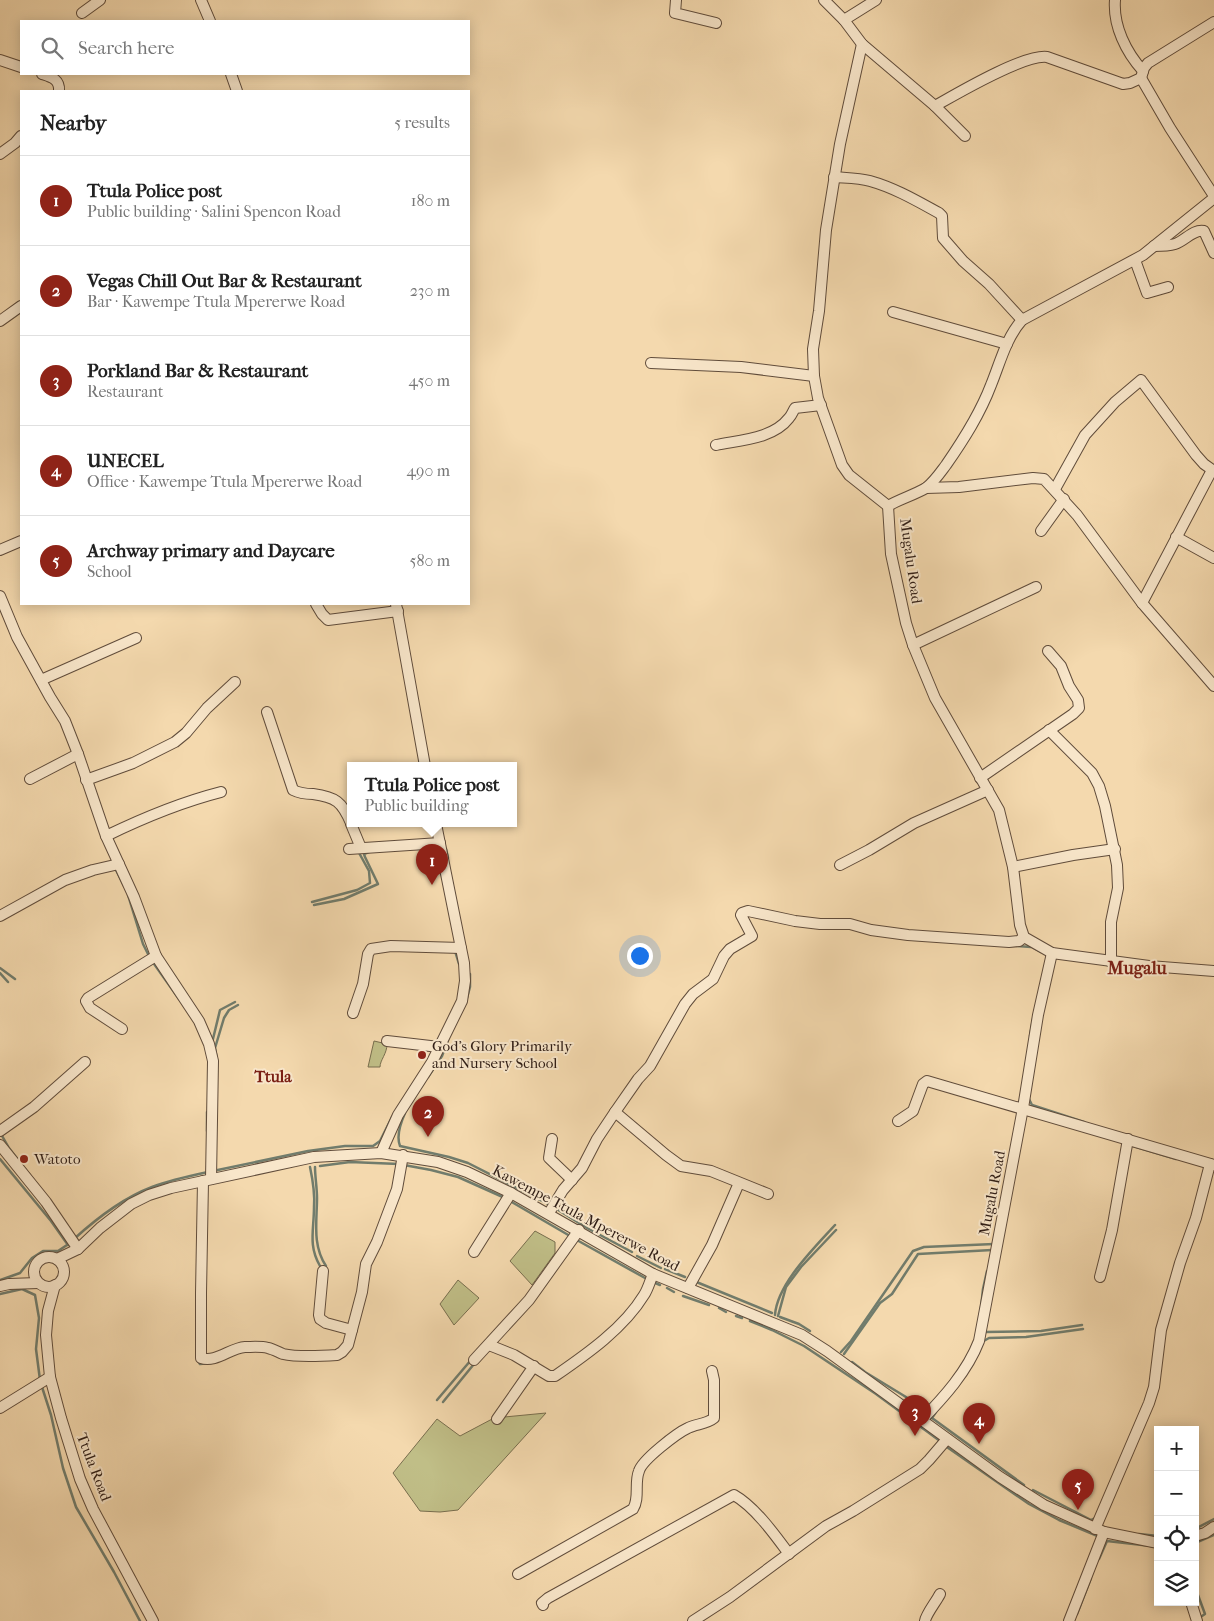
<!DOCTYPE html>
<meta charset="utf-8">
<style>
body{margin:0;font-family:"IM FELL French Canon",serif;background:#f2f2f2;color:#222}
.controls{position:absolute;right:15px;bottom:15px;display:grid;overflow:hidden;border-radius:0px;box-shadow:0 2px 12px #0003}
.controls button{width:45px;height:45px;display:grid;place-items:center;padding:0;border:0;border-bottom:1px solid #e0e0e0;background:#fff;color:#222;font:25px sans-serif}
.you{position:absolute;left:639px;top:955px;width:18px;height:18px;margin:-12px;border:4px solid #fff;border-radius:50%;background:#1a73e8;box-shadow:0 0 0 8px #1a73e833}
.badge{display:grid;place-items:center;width:32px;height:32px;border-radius:50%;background:#8f2418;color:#fff;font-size:16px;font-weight:700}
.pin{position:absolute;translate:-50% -41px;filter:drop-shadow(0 1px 2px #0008)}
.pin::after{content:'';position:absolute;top:26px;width:18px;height:15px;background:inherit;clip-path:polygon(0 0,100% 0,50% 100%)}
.popup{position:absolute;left:347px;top:762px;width:170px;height:65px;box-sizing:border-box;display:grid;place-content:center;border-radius:0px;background:#fff;filter:drop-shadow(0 1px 4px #0005);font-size:16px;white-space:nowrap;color:#767676}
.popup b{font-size:19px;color:#222}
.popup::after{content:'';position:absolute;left:50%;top:100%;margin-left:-10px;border:10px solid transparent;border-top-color:#fff}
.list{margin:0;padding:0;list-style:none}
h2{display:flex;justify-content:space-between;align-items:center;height:65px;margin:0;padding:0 20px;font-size:21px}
h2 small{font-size:16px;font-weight:400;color:#767676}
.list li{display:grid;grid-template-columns:32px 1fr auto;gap:15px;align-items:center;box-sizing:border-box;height:90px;padding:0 20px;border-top:1px solid #e0e0e0}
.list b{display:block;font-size:19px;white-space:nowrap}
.list p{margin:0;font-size:16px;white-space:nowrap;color:#767676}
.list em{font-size:16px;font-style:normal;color:#767676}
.icon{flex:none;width:28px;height:28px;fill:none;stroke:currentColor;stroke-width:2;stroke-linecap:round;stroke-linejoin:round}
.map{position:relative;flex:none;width:1214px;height:1621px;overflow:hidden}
.search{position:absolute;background:#fff;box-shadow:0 2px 12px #0003;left:20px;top:20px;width:450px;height:55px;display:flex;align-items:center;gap:12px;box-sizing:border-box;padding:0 18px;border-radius:0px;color:#767676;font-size:19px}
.panel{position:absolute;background:#fff;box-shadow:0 2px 12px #0003;left:20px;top:90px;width:450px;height:515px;border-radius:0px}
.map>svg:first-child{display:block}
</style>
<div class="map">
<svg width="1214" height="1621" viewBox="0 0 1214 1621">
<rect width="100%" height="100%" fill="#f4d9ae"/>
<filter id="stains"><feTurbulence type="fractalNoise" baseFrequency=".004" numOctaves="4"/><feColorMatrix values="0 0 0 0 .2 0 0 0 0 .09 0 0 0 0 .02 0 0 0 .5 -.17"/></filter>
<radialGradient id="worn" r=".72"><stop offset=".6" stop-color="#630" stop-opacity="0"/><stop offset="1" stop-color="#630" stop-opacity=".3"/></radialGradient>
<g fill="#c0be87" stroke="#786e4e">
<path d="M374,1041L387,1044C387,1054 380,1060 380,1067H368Z"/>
<polygon points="535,1231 555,1242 555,1253 532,1285 510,1261"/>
<polygon points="458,1280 479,1298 454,1325 440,1304"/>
<polygon points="546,1413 458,1510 440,1512 420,1511 393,1473 437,1419 460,1436 494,1418"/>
</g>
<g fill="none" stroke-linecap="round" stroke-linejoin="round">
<g stroke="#717c6c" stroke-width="2.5">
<polyline points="446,849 448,858"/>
<polyline points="116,870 124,886"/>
<polyline points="128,895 143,944 149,956"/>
<polyline points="312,902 357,890 370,883 369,871 358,851"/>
<polyline points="314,905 344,899 378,884 365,857 364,854 369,852"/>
<polyline points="1028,945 1041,952"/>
<polyline points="1017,946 1031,947"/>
<polyline points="455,951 459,964"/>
<polyline points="152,961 179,999"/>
<polyline points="0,968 15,979"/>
<polyline points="0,973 8,982"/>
<polyline points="467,998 470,987 470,974"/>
<polyline points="1030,1036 1033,1019"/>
<polyline points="212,1043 220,1010 235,1002"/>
<polyline points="217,1060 215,1048 224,1018 229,1010 238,1005"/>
<polyline points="428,1077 442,1056 448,1040"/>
<polyline points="1029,1099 1032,1105 1084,1122"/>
<path d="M405,1113C401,1122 396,1136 400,1146L449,1157L468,1163L550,1205"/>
<polyline points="207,1131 207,1112"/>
<polyline points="1,1134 9,1148 46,1196"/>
<polyline points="1133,1146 1176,1159"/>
<polyline points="0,1159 51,1221 68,1245"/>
<polyline points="404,1165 431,1170 458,1177 505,1198"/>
<polyline points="320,1166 350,1162 399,1164"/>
<path d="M310,1167C313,1181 315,1194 314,1207C314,1230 308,1245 320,1266"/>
<path d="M315,1167C315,1177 317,1187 317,1198C317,1221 312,1245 326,1266"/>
<polyline points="213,1171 308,1151 345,1146 373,1146 380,1141 392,1117"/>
<polyline points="510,1201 570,1236"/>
<polyline points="555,1208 587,1228 632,1252"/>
<path d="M74,1239C97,1218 123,1198 152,1187C170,1180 189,1176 208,1172"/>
<polyline points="575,1239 645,1278"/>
<polyline points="637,1256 661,1268"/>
<polyline points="665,1269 685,1277"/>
<polyline points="0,1280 20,1273 32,1258 43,1251 58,1251 70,1243"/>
<polyline points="694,1281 772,1313"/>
<polyline points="653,1282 660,1285"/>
<polyline points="667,1288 674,1292"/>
<polyline points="0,1294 22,1289 35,1295 39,1318 36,1349 40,1380"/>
<polyline points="683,1296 709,1305"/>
<polyline points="719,1308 726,1312"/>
<polyline points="981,1308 983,1289 987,1271"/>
<path d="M775,1315C777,1284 815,1247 835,1225"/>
<polyline points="736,1316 742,1318"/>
<polyline points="778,1316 786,1287 801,1267 836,1230"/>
<polyline points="780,1317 799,1324 810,1331"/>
<polyline points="750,1321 772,1330 804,1346 876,1394 940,1441"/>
<polyline points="985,1332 1041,1331 1082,1325"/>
<polyline points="982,1342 989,1338 1026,1337 1083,1329"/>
<polyline points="841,1352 851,1341 913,1251 924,1247 994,1244"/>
<polyline points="844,1354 880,1303 892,1294 918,1254 992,1250"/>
<polyline points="198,1361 200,1364 211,1363"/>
<polyline points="852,1362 865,1372 906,1397 926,1413"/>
<polyline points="42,1387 51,1415 63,1468 76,1507 114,1572 140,1621"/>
<polyline points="437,1400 471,1360"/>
<polyline points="443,1402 474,1364"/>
<polyline points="936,1412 932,1418 1024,1485"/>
<polyline points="944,1445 1029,1504 1059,1520 1100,1537"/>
<polyline points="1033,1490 1091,1520"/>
<polyline points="858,1513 870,1505"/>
<polyline points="1091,1520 1097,1517"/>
<polyline points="1195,1529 1214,1519"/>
<polyline points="1139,1534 1158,1536"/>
<polyline points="1195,1543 1214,1535"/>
<polyline points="1099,1559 1107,1541 1151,1546"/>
<polyline points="1195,1587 1205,1614 1199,1618"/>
<polyline points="1077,1614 1091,1578"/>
</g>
<defs>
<g id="minor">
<polyline points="201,0 210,21"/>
<polyline points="676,0 675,13 716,23"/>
<polyline points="824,0 844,20"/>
<polyline points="876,0 844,20 862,44 935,106 965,136"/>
<path d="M1115,0C1113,26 1126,52 1143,71"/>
<polyline points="82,13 100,0"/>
<polyline points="862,44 840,144 826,230 819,311 813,349 814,376 818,398 842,465 849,475 888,506"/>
<polyline points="0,60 21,67"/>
<path d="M42,74C51,77 60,79 59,91"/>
<polyline points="231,74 237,91"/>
<polyline points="1141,78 1144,68 1148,63 1214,22"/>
<path d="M935,106C958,93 1024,54 1047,57L1123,84L1130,83L1141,78L1170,128L1214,196"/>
<polyline points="0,154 15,143 21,136"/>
<path d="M834,177C846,178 859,178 870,181C895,188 917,201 939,213L942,216L943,238L963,261L989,284L1022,320"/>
<path d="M1214,198L1143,255L1022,320C1006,338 1000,363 991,385C980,414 964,439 946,465C940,473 934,482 926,488C914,495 900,499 888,506L891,554L906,623L913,645L935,698L999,810L1013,867L1020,925L1024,937L1052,953L1149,966L1214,971"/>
<path d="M1154,246C1161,246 1168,246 1175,244C1185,241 1193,229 1204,231L1214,253"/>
<polyline points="1135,260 1147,293 1168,287"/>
<polyline points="893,312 1007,344"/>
<polyline points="0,321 21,306"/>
<polyline points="651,363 741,367 814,376"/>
<path d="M716,445C740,440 773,439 789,418C792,415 793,411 795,408L821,405"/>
<polyline points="926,488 959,487 1033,478 1044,479 1077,515 1142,603 1214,686"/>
<polyline points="1055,489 1085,435 1115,402 1141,380 1196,455 1204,464 1214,471"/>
<polyline points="1041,531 1064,499"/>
<polyline points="1176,537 1214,558"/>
<polyline points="0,550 21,541"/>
<polyline points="0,596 17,637 50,697 65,721 78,754 106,836 134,897 156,956 199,1021 209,1044 213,1061 211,1179"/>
<polyline points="1142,603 1212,470"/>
<polyline points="316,604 322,614 328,620 398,611"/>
<polyline points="396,604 425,766"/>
<polyline points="913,645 1036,587"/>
<polyline points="41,680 136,638"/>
<path d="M267,712L293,790C299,793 306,794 313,794C336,797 342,802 351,823"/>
<polyline points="1049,730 1092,773 1099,786 1105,806 1117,865 1118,888 1111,922 1111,962"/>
<polyline points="980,778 1073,714 1079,708 1078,700 1069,686 1061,666 1048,651"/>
<polyline points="30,779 78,754"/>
<polyline points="86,780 133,763 175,742 186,733 207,708 235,682"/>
<polyline points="351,824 361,848"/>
<path d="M106,836C143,818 182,802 221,792"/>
<polyline points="349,849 440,843"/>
<polyline points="840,865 869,850 914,823 988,790"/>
<polyline points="1013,867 1073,855 1115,849"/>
<polyline points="0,916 65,880 93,870 119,864"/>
<polyline points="353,1013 363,984 368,954 371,949 391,946 461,948"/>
<polyline points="122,1029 90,1008 86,1001 88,998 156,956"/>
<polyline points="387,1041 439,1047"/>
<polyline points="615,1112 666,1155 681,1166 711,1171 768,1194"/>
<polyline points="898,1121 913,1111 923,1084 927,1081 1214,1165"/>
<polyline points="0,1131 34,1107 85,1062"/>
<polyline points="552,1139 549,1158 572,1180"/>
<polyline points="0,1145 46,1202 78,1249"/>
<polyline points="381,1153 398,1115 432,1062 462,1001 465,981 464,963 436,824"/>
<path d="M203,1181L201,1293V1358C216,1363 230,1348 245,1347C252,1347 261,1346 268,1348C273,1349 278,1352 283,1354C296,1357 322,1356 337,1355L342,1352L348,1345L362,1292L366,1264L377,1242L397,1189L403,1155"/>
<polyline points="549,1213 563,1190 582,1168 597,1139 615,1112 638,1079 650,1066 685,1004 693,994 713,979 724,956 730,949 752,936 741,915 742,913 748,911 795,921 820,924 850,924 871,930 908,935 1009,942 1019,941 1024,937"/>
<polyline points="474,1252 511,1193"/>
<circle cx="49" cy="1272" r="15"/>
<polyline points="57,1259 78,1249 100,1228 131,1204 149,1195 171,1188 314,1157 381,1153 438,1162 467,1172 511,1193 653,1274 802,1335 827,1351 1000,1477 1044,1505 1104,1532 1158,1543"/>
<polyline points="323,1271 319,1315 320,1319 326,1323 352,1330"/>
<polyline points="1100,1277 1112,1230 1128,1139"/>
<polyline points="55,1285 48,1311 46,1335 50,1377 61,1418 80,1479 93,1509 153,1621"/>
<polyline points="0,1286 9,1284 38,1283"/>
<polyline points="688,1288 712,1245 739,1183"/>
<path d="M489,1345L514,1355L549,1376H555C587,1354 624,1328 644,1295C648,1289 650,1281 653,1274"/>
<polyline points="474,1360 529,1300 579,1230"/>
<polyline points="0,1408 50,1377"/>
<polyline points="497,1419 534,1366"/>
<path d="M921,1421C944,1397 967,1372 979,1341L1023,1108L1038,1015L1052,953"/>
<polyline points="1095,1529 1149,1403 1154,1387 1161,1330 1180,1263 1196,1218 1210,1164"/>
<polyline points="1195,1536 1205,1533 1214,1527"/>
<path d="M518,1574L633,1509C640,1498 634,1483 639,1471C642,1460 677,1433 688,1428C696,1424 707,1424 714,1418V1380L712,1371"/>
<polyline points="1191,1602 1197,1621"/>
<path d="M543,1605L542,1603L548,1598L734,1495C755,1507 775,1535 789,1554"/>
<polyline points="693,1621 730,1597 826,1526 853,1511 920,1469 929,1460 947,1439"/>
<path d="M925,1621C926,1614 936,1602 940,1594"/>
<polyline points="1069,1621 1104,1532"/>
</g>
</defs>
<use href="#minor" stroke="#604c3b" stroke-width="12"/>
<use href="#minor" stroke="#f8e6ca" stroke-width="10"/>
</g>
<g fill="#8f2418" stroke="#f8e6ca" stroke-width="2">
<circle cx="422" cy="1055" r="5"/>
<circle cx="24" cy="1159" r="5"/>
</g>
<g text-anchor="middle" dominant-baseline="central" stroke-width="4" stroke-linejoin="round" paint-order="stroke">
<g font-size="15" fill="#2f1d15" stroke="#f8e6ca">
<text transform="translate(911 561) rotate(82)">Mugalu Road</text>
<text transform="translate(992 1193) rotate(-79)">Mugalu Road</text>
<text transform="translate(586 1218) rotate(28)">Kawempe Ttula Mpererwe Road</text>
<text transform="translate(94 1467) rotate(69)">Ttula Road</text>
</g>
<g font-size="15" fill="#2f1d15" stroke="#f8e6ca" text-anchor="start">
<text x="432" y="1046">God's Glory Primarily<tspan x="432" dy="17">and Nursery School</tspan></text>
<text x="34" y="1159">Watoto</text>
</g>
<g font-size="16" font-weight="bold" fill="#7a1f14" stroke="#f8e6ca">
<text x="273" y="1076">Ttula</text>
</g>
<g font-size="18" font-weight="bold" fill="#7a1f14" stroke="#f8e6ca">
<text x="1137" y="968">Mugalu</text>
</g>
</g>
<rect width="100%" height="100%" filter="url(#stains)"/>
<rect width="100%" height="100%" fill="url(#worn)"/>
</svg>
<div class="controls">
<button>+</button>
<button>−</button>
<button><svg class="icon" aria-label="locate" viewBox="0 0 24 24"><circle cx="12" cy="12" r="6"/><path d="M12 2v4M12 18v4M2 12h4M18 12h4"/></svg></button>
<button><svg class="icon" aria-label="layers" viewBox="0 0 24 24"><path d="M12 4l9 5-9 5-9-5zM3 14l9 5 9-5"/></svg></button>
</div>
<div class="you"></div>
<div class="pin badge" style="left:432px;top:885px">1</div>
<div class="popup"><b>Ttula Police post</b>Public building</div>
<div class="pin badge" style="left:428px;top:1137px">2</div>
<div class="pin badge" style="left:915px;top:1436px">3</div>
<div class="pin badge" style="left:979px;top:1444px">4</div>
<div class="pin badge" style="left:1078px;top:1510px">5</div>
<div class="search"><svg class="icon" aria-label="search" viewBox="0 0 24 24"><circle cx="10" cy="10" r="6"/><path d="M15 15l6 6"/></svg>Search here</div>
<section class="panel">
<h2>Nearby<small>5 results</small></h2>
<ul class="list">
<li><span class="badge">1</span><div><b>Ttula Police post</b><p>Public building · Salini Spencon Road</p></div><em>180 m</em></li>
<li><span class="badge">2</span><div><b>Vegas Chill Out Bar &amp; Restaurant</b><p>Bar · Kawempe Ttula Mpererwe Road</p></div><em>230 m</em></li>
<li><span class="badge">3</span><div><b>Porkland Bar &amp; Restaurant</b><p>Restaurant</p></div><em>450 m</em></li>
<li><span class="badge">4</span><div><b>UNECEL</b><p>Office · Kawempe Ttula Mpererwe Road</p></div><em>490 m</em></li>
<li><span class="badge">5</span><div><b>Archway primary and Daycare</b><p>School</p></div><em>580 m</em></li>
</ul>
</section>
</div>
